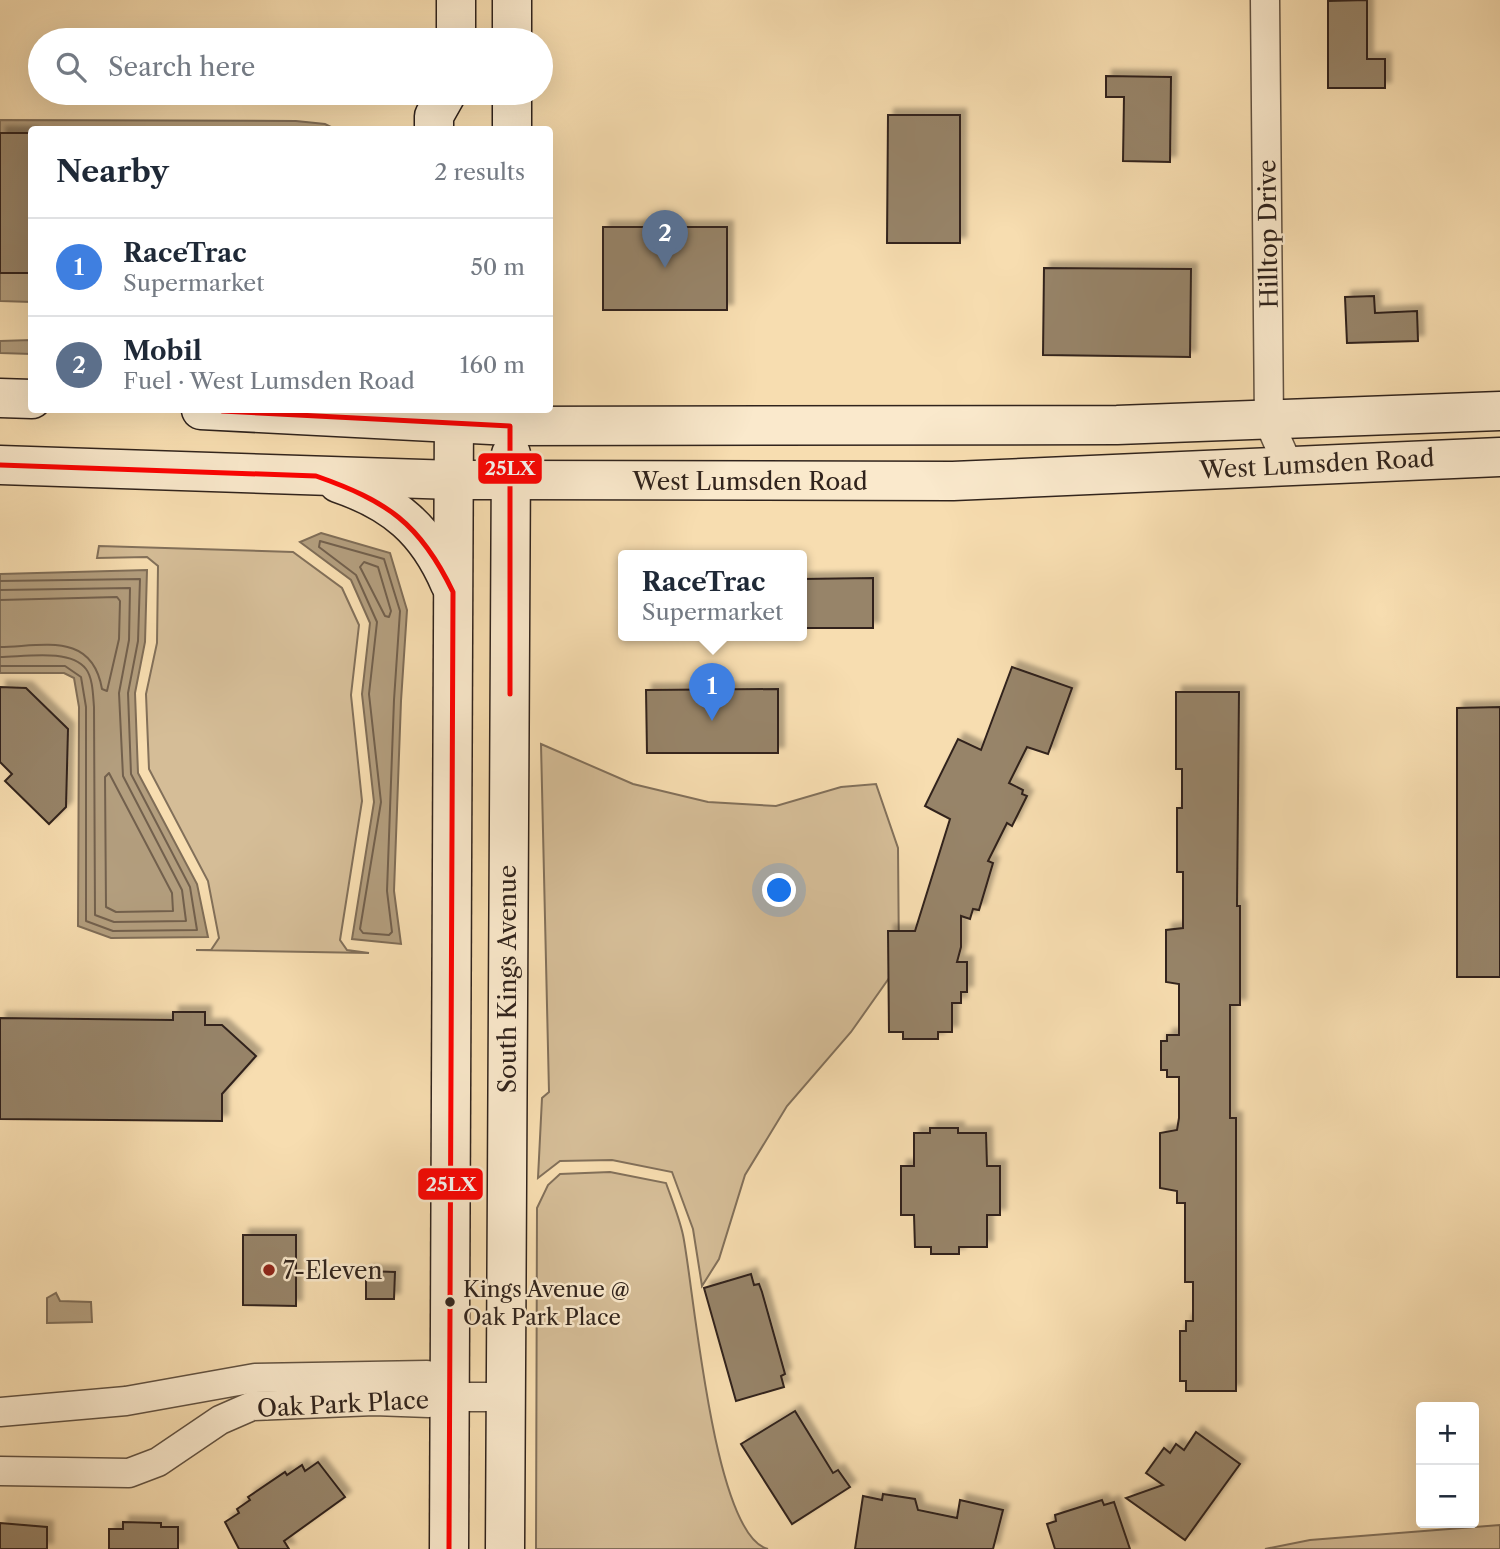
<!DOCTYPE html>
<meta charset="utf-8">
<style>
body{margin:0;font-family:"Libre Caslon Text",serif;background:#f2f2f3;color:#1f2937}
.controls{position:absolute;right:21px;bottom:21px;display:grid;overflow:hidden;border-radius:7px;box-shadow:0 7px 28px #0002}
.controls button{width:63px;height:63px;display:grid;place-items:center;padding:0;border:0;border-bottom:2px solid #e0e1e3;background:#fff;color:#1f2937;font:35px sans-serif}
.you{position:absolute;left:780px;top:891px;width:24px;height:24px;margin:-18px;border:5px solid #fff;border-radius:50%;background:#1a73e8;box-shadow:0 0 0 10px #1a73e833}
.badge{display:grid;place-items:center;width:46px;height:46px;border-radius:50%;background:#2563eb;color:#fff;font-size:23px;font-weight:700}
.pin{position:absolute;translate:-50% -58px;filter:drop-shadow(0 2px 4px #0008)}
.pin::after{content:'';position:absolute;top:37px;width:24px;height:21px;background:inherit;clip-path:polygon(0 0,100% 0,50% 100%)}
.popup{position:absolute;left:618px;top:550px;width:189px;height:91px;box-sizing:border-box;display:grid;place-content:center;border-radius:7px;background:#fff;filter:drop-shadow(0 2px 5px #0005);font-size:23px;white-space:nowrap;color:#747a83}
.popup b{font-size:26px;color:#1f2937}
.popup::after{content:'';position:absolute;left:50%;top:100%;margin-left:-14px;border:14px solid transparent;border-top-color:#fff}
.list{margin:0;padding:0;list-style:none}
h2{display:flex;justify-content:space-between;align-items:center;height:91px;margin:0;padding:0 28px;font-size:30px}
h2 small{font-size:23px;font-weight:400;color:#747a83}
.list li{display:grid;grid-template-columns:46px 1fr auto;gap:21px;align-items:center;box-sizing:border-box;height:98px;padding:0 28px;border-top:2px solid #e0e1e3}
.list b{display:block;font-size:26px;white-space:nowrap}
.list p{margin:0;font-size:23px;white-space:nowrap;color:#747a83}
.list em{font-size:23px;font-style:normal;color:#747a83}
.icon{flex:none;width:38px;height:38px;fill:none;stroke:currentColor;stroke-width:2;stroke-linecap:round;stroke-linejoin:round}
.map{position:relative;flex:none;width:1500px;height:1549px;overflow:hidden}
.search{position:absolute;background:#fff;box-shadow:0 7px 28px #0002;left:28px;top:28px;width:525px;height:77px;display:flex;align-items:center;gap:18px;box-sizing:border-box;padding:0 24px;border-radius:38px;color:#747a83;font-size:26px}
.panel{position:absolute;background:#fff;box-shadow:0 7px 28px #0002;left:28px;top:126px;width:525px;height:287px;border-radius:7px}
.map>svg:first-child{display:block}
</style>
<div class="map">
<svg width="1500" height="1549" viewBox="0 0 1500 1549">
<defs>
<filter id="shadow"><feDropShadow dx="6" dy="-6" stdDeviation="2" flood-color="#0004"/></filter>
</defs>
<rect width="100%" height="100%" fill="#f7ddb0"/>
<filter id="stains"><feTurbulence type="fractalNoise" baseFrequency=".00286" numOctaves="4"/><feColorMatrix values="0 0 0 0 .2 0 0 0 0 .09 0 0 0 0 .02 0 0 0 .5 -.17"/></filter>
<radialGradient id="worn" r=".72"><stop offset=".6" stop-color="#630" stop-opacity="0"/><stop offset="1" stop-color="#630" stop-opacity=".3"/></radialGradient>
<g fill="#d5bd97" stroke="#82705a" stroke-width="2">
<polygon points="99,546 293,552 342,588 359,625 351,695 362,801 340,940 347,950 369,953 196,950 211,950 219,938 208,881 149,769 146,694 157,643 158,566 147,557 97,558"/>
<polygon points="541,744 633,784 708,802 776,806 841,787 876,784 898,848 899,964 851,1032 787,1106 745,1175 719,1259 702,1286 693,1229 672,1172 612,1160 560,1161 538,1178 542,1098 549,1092"/>
<path d="M610,1172L666,1183C672,1200 679,1217 683,1235C694,1288 713,1536 768,1549H536L537,1208L548,1185L560,1174Z"/>
<polygon points="1500,1525 1500,1549 1265,1549 1310,1540"/>
</g>
<g fill="#b39e7e" stroke="#7f6d57" stroke-width="2">
<polygon points="0,120 296,121 325,124 335,129 32,130 31,133 0,133"/>
<polygon points="0,273 31,273 31,302 0,301"/>
<polygon points="31,340 31,354 0,353 0,341"/>
<polygon points="321,533 390,553 407,610 401,701 394,891 401,944 352,939 374,802 362,694 370,623 351,580 300,542"/>
<polygon points="147,570 145,642 135,693 138,773 197,884 208,937 111,938 78,926 79,707 74,678 64,673 0,673 0,574"/>
<polygon points="56,1293 60,1301 91,1302 92,1322 47,1323 47,1298"/>
</g>
<g fill="none" stroke-linecap="round" stroke-linejoin="round">
<g stroke="#72604d" stroke-width="2">
<polyline points="38,130 315,130"/>
<polygon points="320,541 384,559 400,611 394,700 387,891 392,932 389,935 363,933 360,929 381,802 369,694 377,622 356,575 319,547"/>
<polygon points="364,562 378,567 391,611 389,617 385,616 360,567"/>
<polyline points="0,581 140,579 138,641 128,693 131,774 190,887 197,930 113,931 86,921 86,707 81,677 65,666 0,666"/>
<path d="M0,590L130,588L129,640L119,693L123,776L182,890L186,921L114,922L95,915L94,707C93,696 93,678 86,669C70,648 23,657 0,657"/>
<path d="M0,600L117,597L120,601L119,639L107,691L102,689C92,632 45,646 0,647"/>
<polygon points="109,773 172,893 173,911 116,912 106,907 105,777"/>
</g>
</g>
<g fill="#978469" stroke="#30231c" stroke-width="2" filter="url(#shadow)">
<polygon points="1367,0 1367,59 1385,59 1385,88 1328,88 1328,1"/>
<polygon points="1106,76 1171,77 1170,162 1123,161 1124,97 1106,97"/>
<polygon points="888,115 960,115 960,243 887,243"/>
<rect x="0" y="133" width="32" height="140"/>
<rect x="603" y="227" width="124" height="83"/>
<polygon points="1044,268 1191,269 1190,357 1043,355"/>
<polygon points="1374,296 1375,313 1417,311 1418,341 1347,343 1345,297"/>
<polygon points="873,578 873,628 801,628 801,579"/>
<polygon points="1012,667 1072,688 1048,754 1027,747 1009,783 1023,790 1022,794 1027,796 1012,826 1007,823 988,861 993,863 979,910 973,909 970,919 961,916 961,947 957,962 967,962 967,992 961,992 961,1003 952,1003 952,1032 938,1032 938,1039 903,1039 903,1032 889,1032 888,931 915,931 950,819 925,806 958,739 981,750"/>
<polygon points="0,687 26,688 68,729 66,807 49,824 5,781 12,774 0,762"/>
<polygon points="778,689 778,753 647,753 646,690"/>
<polygon points="1176,692 1239,692 1237,906 1240,906 1240,1005 1230,1005 1230,1118 1236,1118 1236,1391 1186,1391 1186,1381 1180,1381 1180,1331 1186,1331 1186,1321 1193,1321 1193,1282 1185,1282 1185,1203 1177,1203 1177,1191 1160,1188 1160,1133 1177,1130 1179,1118 1179,1077 1167,1077 1167,1070 1161,1070 1161,1041 1167,1041 1167,1035 1179,1035 1179,984 1166,982 1166,930 1183,928 1183,872 1177,872 1177,808 1182,808 1182,769 1176,769"/>
<polygon points="1500,707 1500,977 1457,977 1457,708"/>
<polygon points="173,1012 205,1012 205,1025 222,1025 256,1056 222,1094 222,1121 0,1119 0,1018 173,1020"/>
<polygon points="930,1128 958,1128 958,1133 986,1133 987,1166 1000,1166 1000,1215 987,1215 987,1247 959,1247 959,1254 931,1254 931,1247 915,1247 914,1215 901,1215 901,1166 914,1166 914,1133 930,1133"/>
<polygon points="243,1235 296,1235 296,1306 243,1305"/>
<polygon points="366,1271 395,1272 394,1299 366,1299"/>
<polygon points="751,1274 754,1285 759,1284 762,1292 785,1374 781,1376 784,1387 736,1401 704,1288"/>
<polygon points="795,1411 833,1473 838,1470 850,1487 792,1524 741,1444"/>
<polygon points="1196,1432 1240,1464 1185,1540 1126,1498 1163,1485 1146,1473 1164,1448 1170,1453 1176,1444 1184,1450"/>
<polygon points="318,1462 345,1497 284,1541 289,1549 239,1549 225,1522 239,1513 237,1509 250,1500 248,1497 285,1472 287,1475 302,1465 305,1471"/>
<polygon points="883,1494 915,1499 918,1510 957,1518 960,1500 1003,1510 993,1549 855,1549 863,1496 882,1500"/>
<polygon points="1102,1500 1104,1505 1114,1502 1130,1549 1055,1549 1047,1524 1056,1521 1055,1515"/>
<polygon points="123,1522 161,1523 161,1527 178,1527 178,1549 109,1549 109,1529 123,1529"/>
<polygon points="0,1523 47,1527 47,1549 0,1549"/>
</g>
<g fill="none" stroke-linecap="round" stroke-linejoin="round">
<defs>
<g id="minor">
<polyline points="1265,0 1269,422 1288,465"/>
<polyline points="0,1412 126,1401 255,1378 427,1375 451,1397"/>
<polyline points="0,1471 129,1473 158,1462 220,1420 252,1406 374,1401 429,1403 451,1397 504,1397"/>
</g>
<g id="secondary">
<polyline points="456,40 456,0"/>
<polyline points="512,40 512,0"/>
<polyline points="434,130 434,116 447,93"/>
<polyline points="512,130 512,93"/>
<polyline points="0,398 32,399"/>
<polyline points="201,410 510,426 1117,425 1500,411"/>
<polyline points="0,465 454,480 953,481 1500,457"/>
<path d="M338,483C394,502 427,530 450,584"/>
<polyline points="449,1549 454,410"/>
<polyline points="505,1549 511,454"/>
</g>
</defs>
<use href="#minor" stroke="#625241" stroke-width="31"/>
<use href="#secondary" stroke="#30231c" stroke-width="41"/>
<use href="#minor" stroke="#fae9cc" stroke-width="28"/>
<use href="#secondary" stroke="#fae9cc" stroke-width="38"/>
<defs>
<g id="bus-1">
<polyline points="222,411 510,426 510,694"/>
<path d="M0,465L316,476C387,501 420,523 453,592L449,1549"/>
</g>
</defs>
<use href="#bus-1" stroke="#fae9cc" stroke-width="10"/>
<use href="#bus-1" stroke="#f00" stroke-width="5"/>
</g>
<circle fill="#8f2418" stroke="#fae9cc" stroke-width="2.5" cx="269" cy="1270" r="7"/>
<circle fill="#30231c" stroke="#fae9cc" stroke-width="2.5" cx="450" cy="1302" r="6"/>
<g text-anchor="middle" dominant-baseline="central" stroke-width="5" stroke-linejoin="round" paint-order="stroke">
<g font-size="22" fill="#30231c" stroke="#fae9cc" text-anchor="start">
<text x="463" y="1289">Kings Avenue @<tspan x="463" dy="28">Oak Park Place</tspan></text>
</g>
<g font-size="24" fill="#30231c" stroke="#fae9cc">
<text transform="translate(1268 234) rotate(-91)">Hilltop Drive</text>
<text transform="translate(1317 464) rotate(-3)">West Lumsden Road</text>
<text x="750" y="481">West Lumsden Road</text>
<text transform="translate(507 979) rotate(-90)">South Kings Avenue</text>
<text transform="translate(343 1404) rotate(-3)">Oak Park Place</text>
</g>
<g font-size="24" fill="#30231c" stroke="#fae9cc" text-anchor="start">
<text x="283" y="1270">7-Eleven</text>
</g>
</g>
<g stroke="#fae9cc" stroke-width="2.5">
<rect x="477" y="452" width="66" height="33" rx="7" fill="#f00"/>
<rect x="417" y="1167" width="67" height="34" rx="7" fill="#f00"/>
</g>
<g font-size="19" text-anchor="middle" font-weight="bold" fill="#fff">
<text x="510" y="475">25LX</text>
<text x="451" y="1191">25LX</text>
</g>
<rect width="100%" height="100%" filter="url(#stains)"/>
<rect width="100%" height="100%" fill="url(#worn)"/>
</svg>
<div class="controls">
<button>+</button>
<button>−</button>
</div>
<div class="you"></div>
<div class="pin badge" style="left:712px;top:721px;background:#3f7fe0">1</div>
<div class="popup"><b>RaceTrac</b>Supermarket</div>
<div class="pin badge" style="left:665px;top:268px;background:#5c6f8a">2</div>
<div class="search"><svg class="icon" aria-label="search" viewBox="0 0 24 24"><circle cx="10" cy="10" r="6"/><path d="M15 15l6 6"/></svg>Search here</div>
<section class="panel">
<h2>Nearby<small>2 results</small></h2>
<ul class="list">
<li><span class="badge" style="background:#3f7fe0">1</span><div><b>RaceTrac</b><p>Supermarket</p></div><em>50 m</em></li>
<li><span class="badge" style="background:#5c6f8a">2</span><div><b>Mobil</b><p>Fuel · West Lumsden Road</p></div><em>160 m</em></li>
</ul>
</section>
</div>
